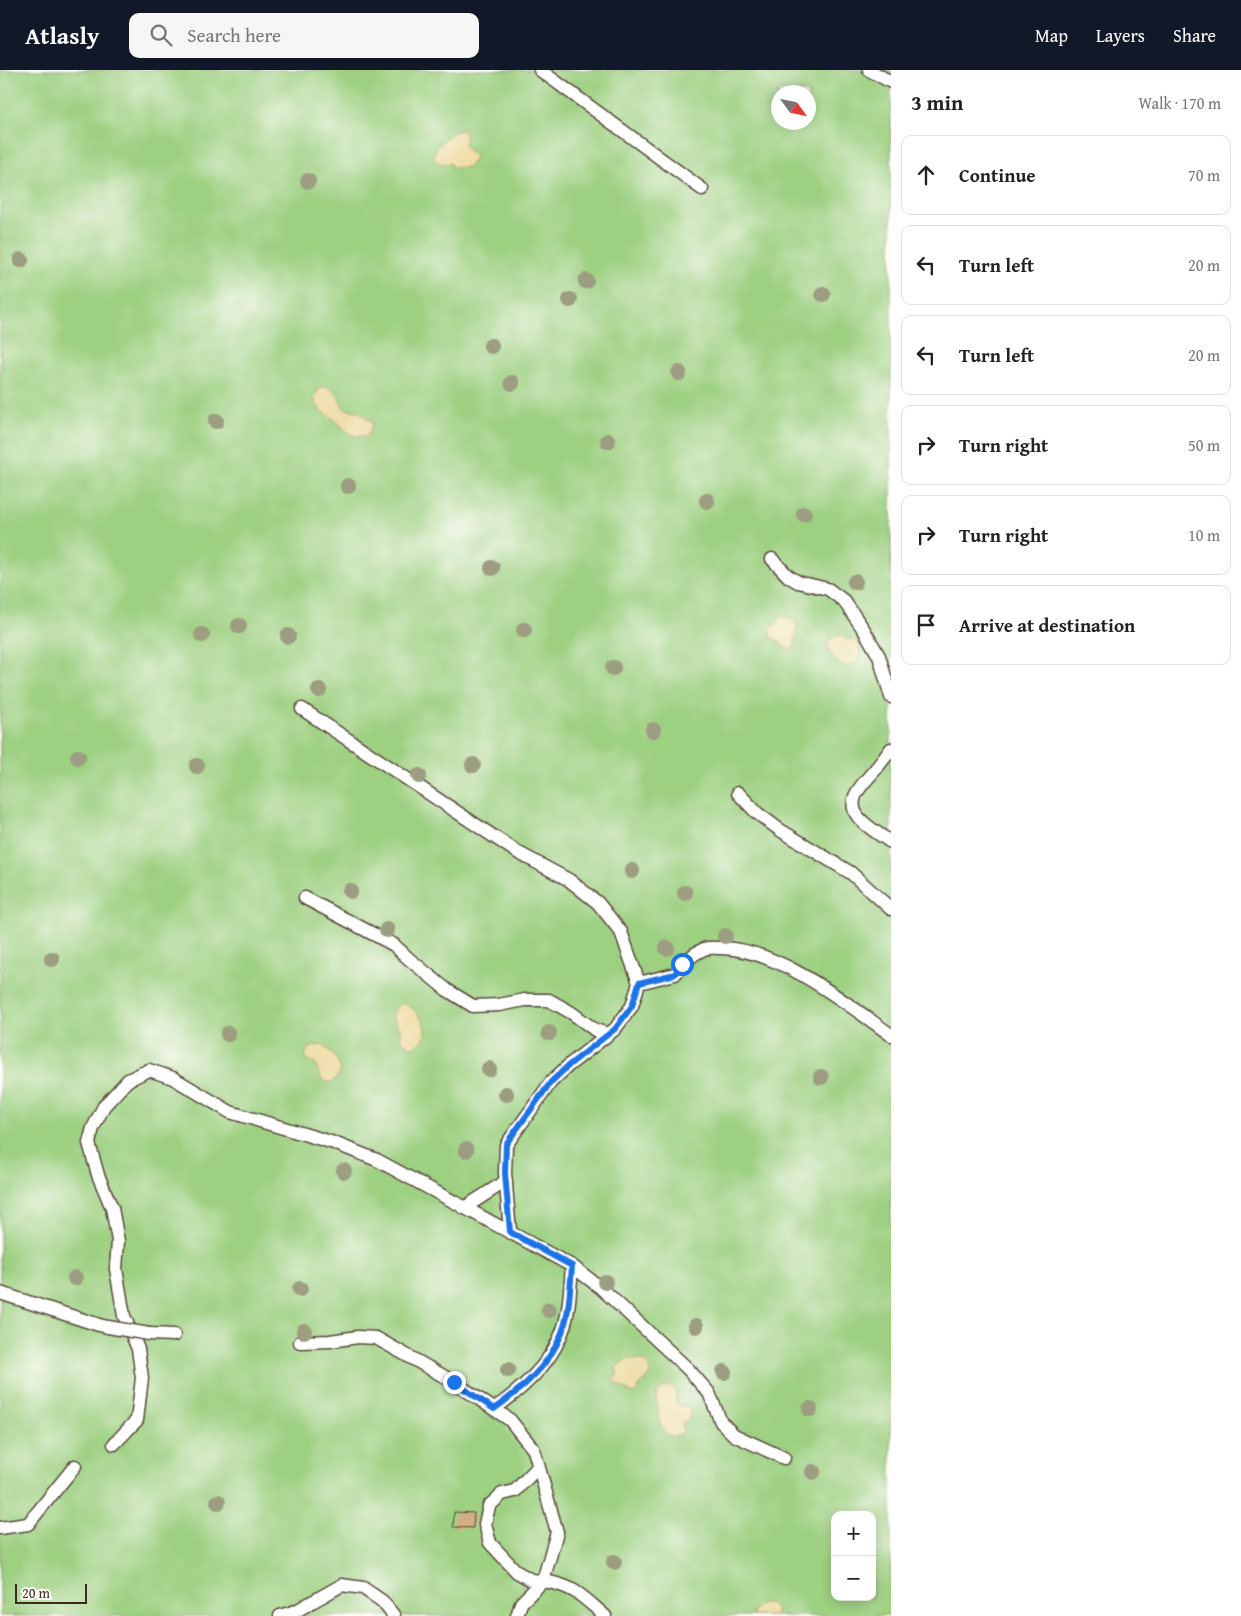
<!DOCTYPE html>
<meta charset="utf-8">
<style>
body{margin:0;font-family:"Gentium Book Plus",serif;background:#f6f6f6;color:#222}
.controls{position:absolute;right:15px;bottom:15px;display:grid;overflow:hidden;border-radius:10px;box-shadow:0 2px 12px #0003}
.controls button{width:45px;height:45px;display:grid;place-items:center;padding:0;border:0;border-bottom:1px solid #e0e0e0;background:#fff;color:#222;font:25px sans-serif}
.compass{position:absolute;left:771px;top:15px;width:45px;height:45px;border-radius:50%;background:#fff;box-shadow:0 2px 12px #0003;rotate:123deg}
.scale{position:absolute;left:15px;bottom:12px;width:72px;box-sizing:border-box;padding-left:5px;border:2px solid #3b2a1e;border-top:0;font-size:14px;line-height:18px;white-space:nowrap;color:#3b2a1e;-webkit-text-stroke:4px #fdfcf7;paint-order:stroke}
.stop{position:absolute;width:15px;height:15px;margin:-11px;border:4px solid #1a73e8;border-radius:50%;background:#fff}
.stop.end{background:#1a73e8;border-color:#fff;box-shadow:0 1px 5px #0008}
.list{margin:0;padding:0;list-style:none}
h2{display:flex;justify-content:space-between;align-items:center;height:65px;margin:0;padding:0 20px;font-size:21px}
h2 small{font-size:16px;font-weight:400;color:#767676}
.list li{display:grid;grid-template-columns:32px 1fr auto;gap:15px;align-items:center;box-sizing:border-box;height:80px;margin:0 10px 10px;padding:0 10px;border:1px solid #e0e0e0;border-radius:10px}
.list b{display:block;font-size:19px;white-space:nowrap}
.list em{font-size:16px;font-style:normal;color:#767676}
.icon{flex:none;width:28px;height:28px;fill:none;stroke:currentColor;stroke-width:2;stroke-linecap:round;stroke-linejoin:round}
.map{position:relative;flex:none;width:891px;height:1546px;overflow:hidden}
header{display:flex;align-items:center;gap:30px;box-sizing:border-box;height:70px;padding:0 25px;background:#111827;color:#fff}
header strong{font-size:24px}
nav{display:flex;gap:28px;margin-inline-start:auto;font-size:18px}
.search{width:350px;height:45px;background:#f6f6f6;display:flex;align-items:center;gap:12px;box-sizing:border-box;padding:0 18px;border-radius:10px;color:#767676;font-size:19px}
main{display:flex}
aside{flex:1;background:#fff}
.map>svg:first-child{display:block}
</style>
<header>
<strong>Atlasly</strong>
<div class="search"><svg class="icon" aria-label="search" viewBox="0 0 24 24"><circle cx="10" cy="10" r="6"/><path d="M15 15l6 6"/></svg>Search here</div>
<nav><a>Map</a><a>Layers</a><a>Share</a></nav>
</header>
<main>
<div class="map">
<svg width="891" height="1546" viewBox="0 0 891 1546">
<rect width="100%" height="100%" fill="#fdfcf7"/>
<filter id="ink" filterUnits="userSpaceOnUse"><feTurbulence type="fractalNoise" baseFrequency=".02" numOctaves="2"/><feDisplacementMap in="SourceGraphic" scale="10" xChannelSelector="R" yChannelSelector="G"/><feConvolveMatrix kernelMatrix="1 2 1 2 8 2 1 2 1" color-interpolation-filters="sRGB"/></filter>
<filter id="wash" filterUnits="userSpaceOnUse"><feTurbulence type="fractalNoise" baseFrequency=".0096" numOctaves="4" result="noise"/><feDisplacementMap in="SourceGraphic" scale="20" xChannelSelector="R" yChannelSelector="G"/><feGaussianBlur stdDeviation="1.12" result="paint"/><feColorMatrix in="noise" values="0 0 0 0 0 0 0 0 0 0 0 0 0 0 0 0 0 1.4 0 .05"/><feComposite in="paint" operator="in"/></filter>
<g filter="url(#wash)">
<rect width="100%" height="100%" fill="#f2ecd6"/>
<path fill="#9dd081" stroke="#6c7d50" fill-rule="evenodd" d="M0,0H891V1546H0ZM778,22H808V52H778ZM835,1445H872V1527H835Z"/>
<g fill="#eeda9e" stroke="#94825e">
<path d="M459,60H463C470,74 456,73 474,85L475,88L469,97L452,98L450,93L442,94L435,91L433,87C436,75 448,64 459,60Z"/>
<path d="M324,317C340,319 337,330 345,339L358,341L372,352V356L368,365C350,370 347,360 335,350C323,340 321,345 314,328L319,319Z"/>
<path d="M780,547C787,546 794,550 798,556C795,563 797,573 792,579L783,578L780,572L770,566V559L776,554Z"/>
<path d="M841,565L845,569L854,570L859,575C860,580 860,586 857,591C845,610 809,569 841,565Z"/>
<path d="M402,933C421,937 438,972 411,977L401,970L400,959L392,946L394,940Z"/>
<path d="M321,975C329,978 343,995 339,1003C338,1007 334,1010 331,1012H325L321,1008L316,995L305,987C306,978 312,976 321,975Z"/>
<path d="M628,1289C639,1288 648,1290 651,1302L646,1311L641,1313L637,1322L633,1324L617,1314L614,1310L618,1303L616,1300L617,1296Z"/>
<path d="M666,1316L672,1317L676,1322V1334L679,1336H689L690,1349L682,1353L683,1360L681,1364L672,1367C660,1361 659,1352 658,1340C656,1329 654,1322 666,1316Z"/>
<path d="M762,1533H770L774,1536L777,1546H753C753,1539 757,1536 762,1533Z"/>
</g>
<g id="blocks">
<polygon fill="#d2ad85" points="454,1442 474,1443 473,1458 453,1457"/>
</g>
</g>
<g filter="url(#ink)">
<use href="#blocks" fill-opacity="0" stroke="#56473a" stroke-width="1"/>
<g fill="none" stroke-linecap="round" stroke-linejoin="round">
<defs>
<g id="lane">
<polyline points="540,0 702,119"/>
<polyline points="869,0 891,12"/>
<polyline points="772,489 788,506 798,512 828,519 844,531 864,560 879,586 891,627"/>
<path d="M302,639L517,782L569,810L598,833L621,862L639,913L675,904C682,894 692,884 704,879C708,877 714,878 719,878C776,877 846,933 891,965"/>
<path d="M891,679C886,686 880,694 874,701C863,714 844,730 859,748C868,758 880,765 891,772"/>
<polyline points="738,723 757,743 780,760 851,803 891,839"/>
<polyline points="305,828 394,875 409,889 447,920 473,936 499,935 525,930 549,930 572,943 595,960 609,964"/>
<polyline points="464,1138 506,1111"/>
<polyline points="510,1162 505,1103 506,1075 551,1012 569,995 615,959 632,936 639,913"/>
<polyline points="0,1223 99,1255 108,1257"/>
<polyline points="149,1264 174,1265"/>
<polyline points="300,1272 330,1271 358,1267 376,1268 454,1312 510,1350 534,1380 557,1462 543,1511 531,1510 517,1502 490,1473 485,1454 489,1436 502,1424 515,1421 538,1397"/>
<path d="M494,1339C529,1314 562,1284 568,1239C570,1225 571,1210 572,1196"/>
<polyline points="114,1374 137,1350 142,1308 138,1279 124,1246 116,1199 118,1171 112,1138 98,1105 89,1073 93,1058 104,1036 128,1010 149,1000 173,1008 230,1042 334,1073 377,1090 572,1196 601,1218 688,1299 709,1323 721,1352 734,1365 784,1388"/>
<polyline points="0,1458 28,1454 75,1396"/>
<polyline points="280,1546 296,1541 342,1515 363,1518 382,1531 394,1546"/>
<path d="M517,1546L521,1533L543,1511C575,1516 582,1526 605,1546"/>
</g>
</defs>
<use href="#lane" stroke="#56473a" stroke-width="15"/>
<use href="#lane" stroke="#fff" stroke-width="12"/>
<defs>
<polyline id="lane-bridge" points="108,1257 149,1264"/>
</defs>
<use href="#lane-bridge" stroke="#56473a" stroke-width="15" stroke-linecap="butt"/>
<use href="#lane-bridge" stroke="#fff" stroke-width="12"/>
</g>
<g fill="#9d9d81">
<circle cx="308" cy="111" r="8"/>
<circle cx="21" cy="190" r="8"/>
<circle cx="586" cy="211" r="8"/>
<circle cx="823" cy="224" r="8"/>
<circle cx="570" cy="230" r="8"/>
<circle cx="491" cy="276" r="8"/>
<circle cx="679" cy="303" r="8"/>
<circle cx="512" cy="313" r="8"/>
<circle cx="216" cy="351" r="8"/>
<circle cx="608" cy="371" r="8"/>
<circle cx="348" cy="416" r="8"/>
<circle cx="707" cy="431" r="8"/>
<circle cx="804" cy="444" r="8"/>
<circle cx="492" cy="498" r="8"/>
<circle cx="855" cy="512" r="8"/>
<circle cx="239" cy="556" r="8"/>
<circle cx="524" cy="560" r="8"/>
<circle cx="202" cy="565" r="8"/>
<circle cx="288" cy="566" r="8"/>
<circle cx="613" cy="598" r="8"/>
<circle cx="319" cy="620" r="8"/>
<circle cx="653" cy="660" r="8"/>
<circle cx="78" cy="687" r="8"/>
<circle cx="473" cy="695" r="8"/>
<circle cx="197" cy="696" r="8"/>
<circle cx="419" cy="706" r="8"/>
<circle cx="632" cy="801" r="8"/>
<circle cx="350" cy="821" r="8"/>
<circle cx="685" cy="823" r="8"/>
<circle cx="387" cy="860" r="8"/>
<circle cx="725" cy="866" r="8"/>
<circle cx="667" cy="878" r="8"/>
<circle cx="52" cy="889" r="8"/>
<circle cx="549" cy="963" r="8"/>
<circle cx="228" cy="964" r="8"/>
<circle cx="489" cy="999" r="8"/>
<circle cx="821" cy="1007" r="8"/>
<circle cx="506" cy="1024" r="8"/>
<circle cx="466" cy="1080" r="8"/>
<circle cx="344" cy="1101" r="8"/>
<circle cx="75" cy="1208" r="8"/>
<circle cx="605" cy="1212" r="8"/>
<circle cx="300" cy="1219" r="8"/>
<circle cx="549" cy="1240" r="8"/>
<circle cx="696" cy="1256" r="8"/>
<circle cx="304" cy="1261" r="8"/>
<circle cx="508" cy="1300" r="8"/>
<circle cx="724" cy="1302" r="8"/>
<circle cx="810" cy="1339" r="8"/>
<circle cx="813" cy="1402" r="8"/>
<circle cx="218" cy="1432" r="8"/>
<circle cx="614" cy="1492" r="8"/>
</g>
</g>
<g fill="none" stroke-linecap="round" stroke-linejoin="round" filter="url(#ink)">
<path stroke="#1a73e8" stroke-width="6" d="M454,1312L494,1339C529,1314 562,1284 568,1239C570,1225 571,1210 572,1196L510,1162L505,1103L506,1074L551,1012L569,995L615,959L632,936L639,913L675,904L682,894"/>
</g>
</svg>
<div class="controls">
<button>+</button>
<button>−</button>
</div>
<svg class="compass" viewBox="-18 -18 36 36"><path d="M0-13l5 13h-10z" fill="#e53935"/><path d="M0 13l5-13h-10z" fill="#767676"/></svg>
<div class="scale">20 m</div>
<div class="stop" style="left:682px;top:894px"></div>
<div class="stop end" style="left:454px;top:1312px"></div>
</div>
<aside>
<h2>3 min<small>Walk · 170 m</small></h2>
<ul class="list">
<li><svg class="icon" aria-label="ahead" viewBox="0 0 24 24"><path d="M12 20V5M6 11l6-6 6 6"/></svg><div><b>Continue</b></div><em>70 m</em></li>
<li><svg class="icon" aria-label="left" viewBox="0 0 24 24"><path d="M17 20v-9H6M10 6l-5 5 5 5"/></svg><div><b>Turn left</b></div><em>20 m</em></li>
<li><svg class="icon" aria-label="left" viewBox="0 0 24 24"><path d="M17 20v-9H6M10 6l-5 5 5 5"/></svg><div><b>Turn left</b></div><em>20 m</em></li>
<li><svg class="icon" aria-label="right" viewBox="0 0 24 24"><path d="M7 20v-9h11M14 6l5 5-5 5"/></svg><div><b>Turn right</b></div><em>50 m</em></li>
<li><svg class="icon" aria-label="right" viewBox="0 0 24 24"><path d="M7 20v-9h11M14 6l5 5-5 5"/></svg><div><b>Turn right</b></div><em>10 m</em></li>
<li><svg class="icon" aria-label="arrive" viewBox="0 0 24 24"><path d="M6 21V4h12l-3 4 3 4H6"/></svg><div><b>Arrive at destination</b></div></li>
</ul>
</aside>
</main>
